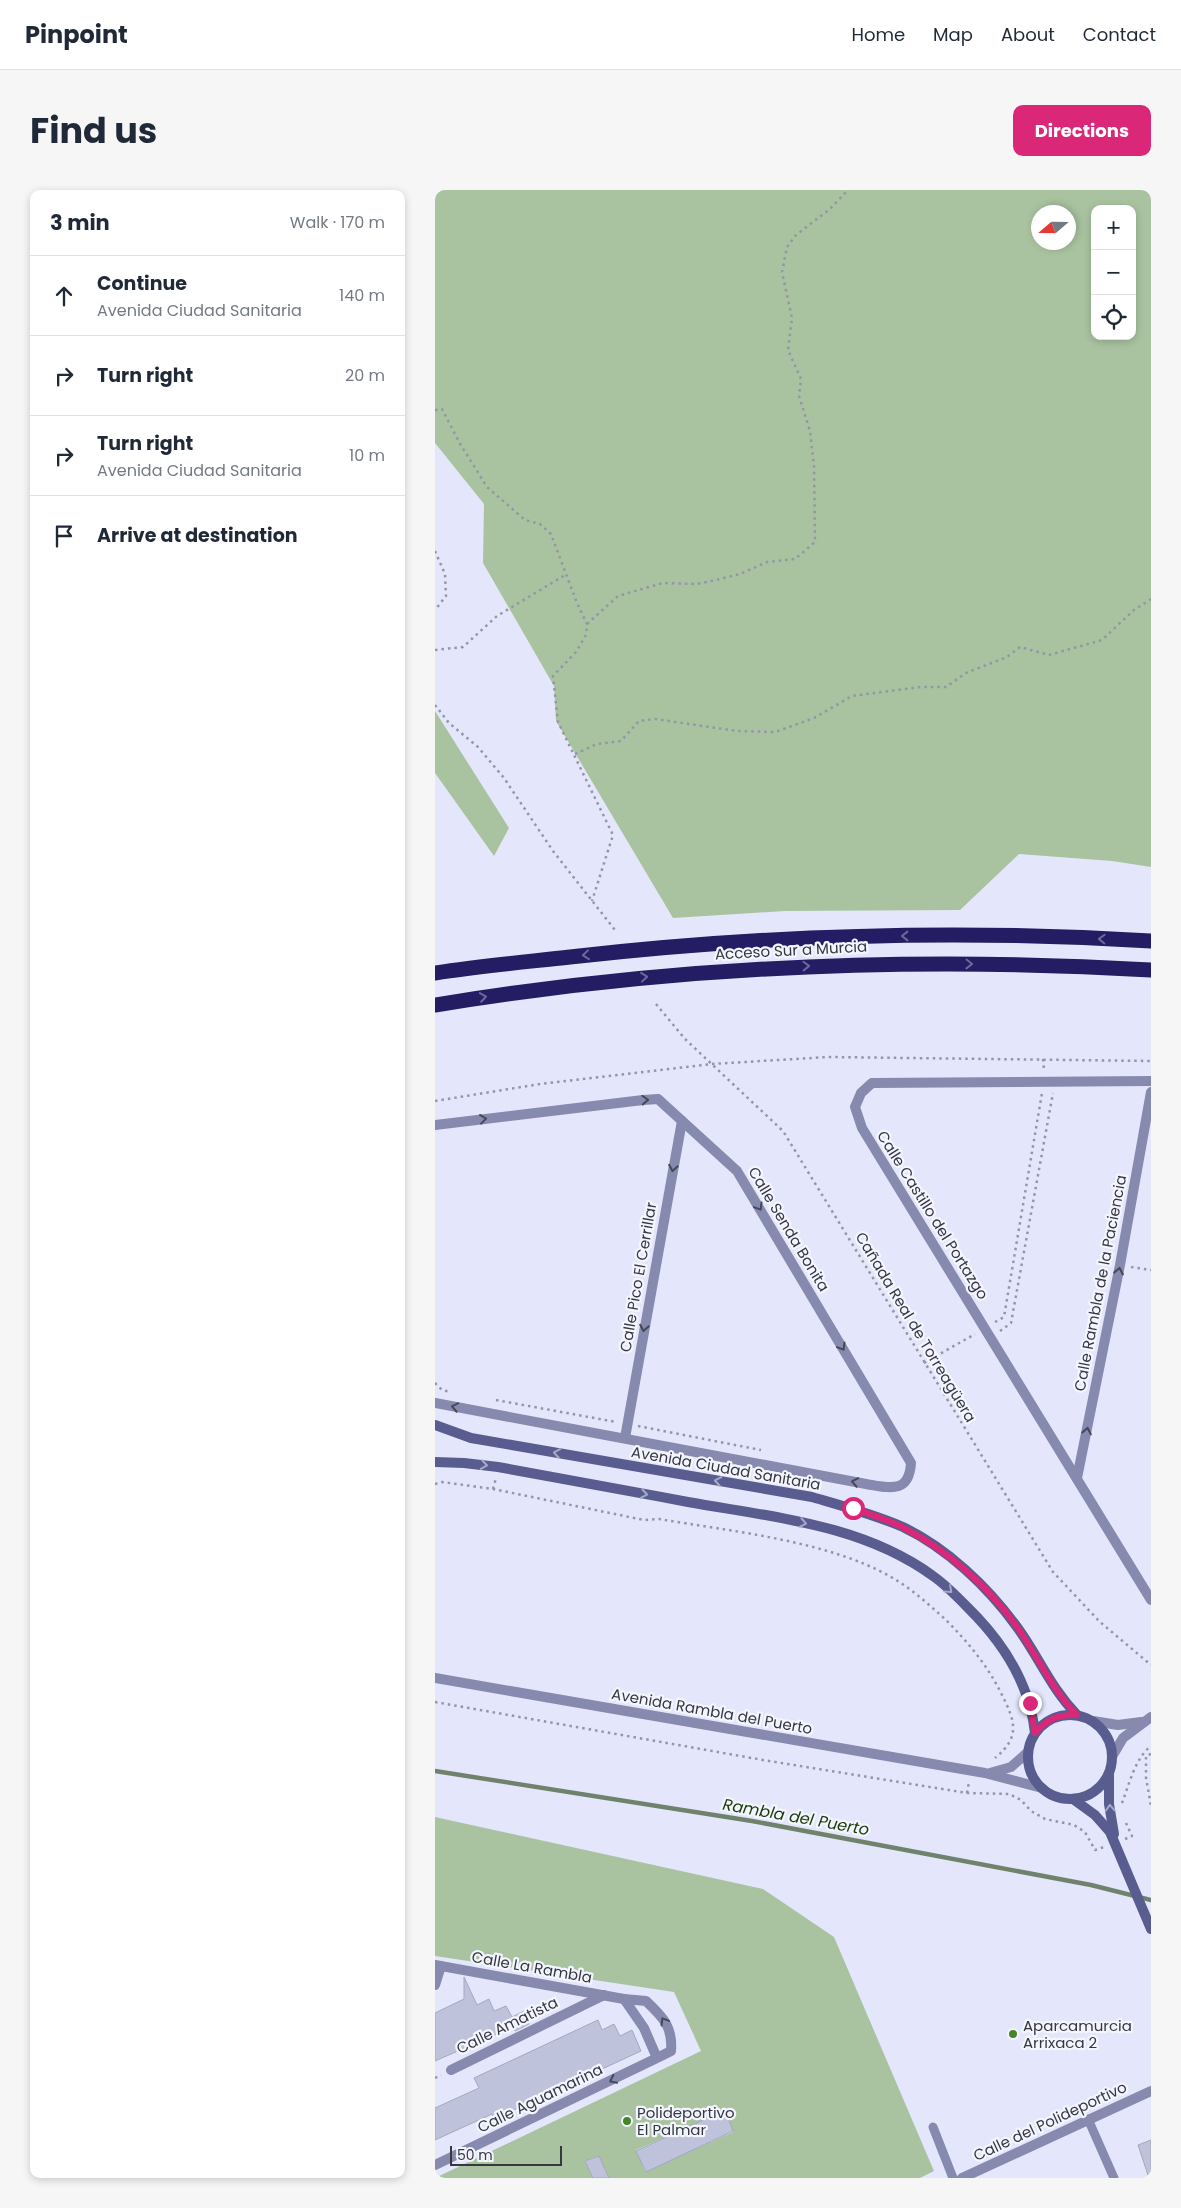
<!DOCTYPE html>
<meta charset="utf-8">
<style>
body{margin:0;font-family:Poppins,sans-serif;background:#f6f6f7;color:#1f2937}
.controls{position:absolute;right:15px;top:15px;display:grid;overflow:hidden;border-radius:10px;box-shadow:0 2px 8px #0003}
.controls button{width:45px;height:45px;display:grid;place-items:center;padding:0;border:0;border-bottom:1px solid #e0e1e3;background:#fff;color:#1f2937;font:25px sans-serif}
.compass{position:absolute;left:596px;top:15px;width:45px;height:45px;border-radius:50%;background:#fff;box-shadow:0 2px 8px #0003;rotate:250deg}
.scale{position:absolute;left:15px;bottom:12px;width:112px;box-sizing:border-box;padding-left:5px;border:2px solid #363741;border-top:0;font-size:14px;line-height:18px;white-space:nowrap;color:#363741;-webkit-text-stroke:4px #f3f5ff;paint-order:stroke}
.stop{position:absolute;width:15px;height:15px;margin:-11px;border:4px solid #db2777;border-radius:50%;background:#fff}
.stop.end{background:#db2777;border-color:#fff;box-shadow:0 1px 5px #0008}
.list{margin:0;padding:0;list-style:none}
h2{display:flex;justify-content:space-between;align-items:center;height:65px;margin:0;padding:0 20px;font-size:21px}
h2 small{font-size:16px;font-weight:400;color:#747a83}
.list li{display:grid;grid-template-columns:32px 1fr auto;gap:15px;align-items:center;box-sizing:border-box;height:80px;padding:0 20px;border-top:1px solid #e0e1e3}
.list b{display:block;font-size:19px;white-space:nowrap}
.list p{margin:0;font-size:16px;white-space:nowrap;color:#747a83}
.list em{font-size:16px;font-style:normal;color:#747a83}
.icon{flex:none;width:28px;height:28px;fill:none;stroke:currentColor;stroke-width:2;stroke-linecap:round;stroke-linejoin:round}
.map{position:relative;flex:none;width:716px;height:1988px;overflow:hidden;border-radius:10px}
header{display:flex;align-items:center;gap:30px;box-sizing:border-box;height:70px;padding:0 25px;background:#fff;border-bottom:1px solid #e0e1e3}
header strong{font-size:24px}
nav{display:flex;gap:28px;margin-inline-start:auto;font-size:18px}
.intro{display:flex;align-items:center;justify-content:space-between;box-sizing:border-box;height:120px;padding:0 30px}
h1{margin:0;font-size:35px}
.button{padding:12px 22px;border-radius:10px;background:#db2777;color:#fff;font-size:18px;font-weight:700}
main{display:flex;gap:30px;padding:0 30px}
aside{flex:1;background:#fff;border-radius:10px;box-shadow:0 2px 8px #0003}
.map>svg:first-child{display:block}
</style>
<header>
<strong>Pinpoint</strong>
<nav><a>Home</a><a>Map</a><a>About</a><a>Contact</a></nav>
</header>
<div class="intro"><h1>Find us</h1><a class="button">Directions</a></div>
<main>
<aside>
<h2>3 min<small>Walk · 170 m</small></h2>
<ul class="list">
<li><svg class="icon" aria-label="ahead" viewBox="0 0 24 24"><path d="M12 20V5M6 11l6-6 6 6"/></svg><div><b>Continue</b><p>Avenida Ciudad Sanitaria</p></div><em>140 m</em></li>
<li><svg class="icon" aria-label="right" viewBox="0 0 24 24"><path d="M7 20v-9h11M14 6l5 5-5 5"/></svg><div><b>Turn right</b></div><em>20 m</em></li>
<li><svg class="icon" aria-label="right" viewBox="0 0 24 24"><path d="M7 20v-9h11M14 6l5 5-5 5"/></svg><div><b>Turn right</b><p>Avenida Ciudad Sanitaria</p></div><em>10 m</em></li>
<li><svg class="icon" aria-label="arrive" viewBox="0 0 24 24"><path d="M6 21V4h12l-3 4 3 4H6"/></svg><div><b>Arrive at destination</b></div></li>
</ul>
</aside>
<div class="map">
<svg width="716" height="1988" viewBox="0 0 716 1988">
<rect width="100%" height="100%" fill="#e4e7fb"/>
<g fill="#a9c3a0" fill-rule="evenodd">
<path d="M0,0H716V677L677,671L584,664L525,720L350,721L238,728L121,531L119,496L48,373L49,314L0,253ZM660,19H697V146H660ZM604,22H634V52H604Z"/>
<polygon points="0,521 74,638 59,666 0,583"/>
<path d="M0,1627L328,1699L399,1747L499,1981L485,1988H174L163,1966L150,1971L158,1988H0L266,1861L239,1802L0,1766ZM289,1921L298,1942L210,1981L201,1960Z"/>
</g>
<g fill="none" stroke-linecap="round" stroke-linejoin="round">
<polyline stroke="#6f836c" stroke-width="4.5" points="0,1581 317,1631 656,1695 716,1710"/>
</g>
<g fill="#bfc2db" stroke="#a4a7bf">
<polygon points="29,1787 42,1815 54,1809 59,1821 71,1816 77,1827 89,1821 94,1834 80,1841 78,1837 0,1871 0,1823 29,1809"/>
<polygon points="163,1830 167,1840 179,1834 185,1846 197,1840 206,1861 59,1929 57,1924 0,1950 0,1918 44,1898 39,1888"/>
<polygon points="290,1920 298,1941 211,1982 201,1961"/>
<polygon points="716,1950 716,1987 714,1988 703,1955"/>
<polygon points="164,1966 174,1988 158,1988 150,1971"/>
</g>
<g fill="none" stroke-linecap="round" stroke-linejoin="round">
<g stroke="#9496a5" stroke-width="2.5" stroke-dasharray="2.5 4" stroke-linecap="butt">
<polyline points="0,220 7,219 24,252 52,297 90,330 105,334 116,344 142,413 152,434 151,445 141,462 118,486 123,532 178,645 157,711"/>
<polyline points="0,361 10,384 11,406 0,420"/>
<polyline points="152,434 183,406 228,393 262,394 281,390 305,384 332,372 360,369 380,352 379,276 375,241 364,206 366,189 353,160 357,128 347,82 352,57 361,45 395,19 413,0"/>
<polyline points="0,460 28,457 62,426 130,385"/>
<polyline points="0,515 14,533 43,557 69,588 118,661 180,740"/>
<polyline points="140,564 162,554 186,551 204,531 220,529 302,541 340,542 379,528 417,506 485,497 511,497 531,483 572,467 585,457 614,465 667,450 699,420 716,409"/>
<polyline points="221,814 250,849 348,941 618,1382 665,1432 716,1475"/>
<polyline points="608,869 609,880"/>
<polyline points="0,911 105,894 277,874 393,867 716,871"/>
<polyline points="696,1077 716,1080"/>
<polyline points="560,1132 569,1127 607,903"/>
<polyline points="565,1141 576,1133 618,903"/>
<polyline points="489,1173 540,1144"/>
<polyline points="0,1193 7,1200 16,1202"/>
<polyline points="61,1210 181,1232"/>
<polyline points="203,1236 326,1260"/>
<path d="M0,1294L7,1292L58,1299L209,1330L224,1329C295,1341 394,1351 456,1387C476,1398 493,1414 510,1429C533,1452 553,1476 567,1505C580,1531 586,1547 560,1568"/>
<polyline points="58,1299 61,1288"/>
<polyline points="0,1512 328,1570 532,1603 574,1604 586,1610 596,1621 610,1629 639,1635 650,1642 660,1660 669,1657"/>
<polyline points="716,1564 711,1566 711,1588 716,1616"/>
<polyline points="532,1603 534,1592"/>
<path d="M687,1613C694,1595 700,1568 716,1556"/>
<polyline points="690,1649 697,1646 691,1633"/>
<polyline points="0,1888 6,1885"/>
</g>
<g stroke="#868aae" stroke-width="9">
<polyline points="653,1929 679,1988"/>
<polyline points="498,1937 518,1988"/>
</g>
<g stroke="#868aae" stroke-width="10">
<polyline points="716,891 437,893 426,903 420,917 427,938 716,1410"/>
<path d="M0,935L208,910L223,909L302,981L476,1273C474,1304 455,1298 431,1294L0,1213"/>
<polyline points="190,1248 247,931"/>
<polyline points="642,1288 685,1075 716,902"/>
<polyline points="0,1488 550,1583 607,1598"/>
<polyline points="658,1531 683,1535 706,1532"/>
<polyline points="678,1565 688,1548 716,1527"/>
<polyline points="555,1583 576,1577 593,1562"/>
<polyline points="0,1775 189,1809"/>
<polyline points="0,1795 6,1776"/>
<polyline points="16,1880 169,1805"/>
<path d="M0,1975L222,1868L236,1861C238,1837 228,1827 211,1811L189,1809L209,1838L222,1868"/>
<polyline points="527,1988 716,1901"/>
</g>
<g stroke="#595c8f" stroke-width="10">
<path d="M0,1235L36,1248L377,1307C408,1316 438,1324 468,1337C512,1358 553,1397 582,1437C604,1467 615,1497 642,1525"/>
<path d="M0,1272L29,1273L63,1277C127,1289 190,1300 253,1312C336,1327 427,1334 498,1386C514,1397 528,1413 542,1427C573,1460 595,1497 600,1543"/>
<circle cx="635" cy="1567" r="42"/>
<polyline points="674,1584 674,1614 679,1644"/>
<polyline points="638,1609 660,1625 675,1642 716,1739"/>
</g>
<g stroke="#241d64" stroke-width="15">
<path d="M0,783C45,776 90,772 135,767C328,745 522,739 716,751"/>
<path d="M0,815C237,776 476,766 716,780"/>
</g>
</g>
<defs><path id="oneway-chevron" d="M-2-3.5L2.5 0L-2 3.5" fill="none" stroke-width="1.6" stroke-linecap="round" stroke-linejoin="round" transform="scale(1.25)"/></defs>
<g stroke="#6c699a">
<use href="#oneway-chevron" transform="translate(470 746) rotate(180)"/>
<use href="#oneway-chevron" transform="translate(667 749) rotate(-178)"/>
<use href="#oneway-chevron" transform="translate(151 765) rotate(174)"/>
<use href="#oneway-chevron" transform="translate(534 774) rotate(1)"/>
<use href="#oneway-chevron" transform="translate(371 776) rotate(-2)"/>
<use href="#oneway-chevron" transform="translate(209 787) rotate(-6)"/>
<use href="#oneway-chevron" transform="translate(48 807) rotate(-9)"/>
</g>
<g stroke="#464857">
<use href="#oneway-chevron" transform="translate(210 910) rotate(-3)"/>
<use href="#oneway-chevron" transform="translate(48 929) rotate(-7)"/>
<use href="#oneway-chevron" transform="translate(238 978) rotate(100)"/>
<use href="#oneway-chevron" transform="translate(324 1017) rotate(59)"/>
<use href="#oneway-chevron" transform="translate(684 1081) rotate(-79)"/>
<use href="#oneway-chevron" transform="translate(209 1138) rotate(100)"/>
<use href="#oneway-chevron" transform="translate(407 1157) rotate(59)"/>
<use href="#oneway-chevron" transform="translate(20 1217) rotate(-169)"/>
<use href="#oneway-chevron" transform="translate(652 1241) rotate(-79)"/>
<use href="#oneway-chevron" transform="translate(420 1292) rotate(-169)"/>
<use href="#oneway-chevron" transform="translate(229 1831) rotate(-121)"/>
<use href="#oneway-chevron" transform="translate(178 1890) rotate(154)"/>
</g>
<g stroke="#a6a8c7">
<use href="#oneway-chevron" transform="translate(122 1263) rotate(-170)"/>
<use href="#oneway-chevron" transform="translate(49 1275) rotate(8)"/>
<use href="#oneway-chevron" transform="translate(283 1291) rotate(-170)"/>
<use href="#oneway-chevron" transform="translate(209 1304) rotate(10)"/>
<use href="#oneway-chevron" transform="translate(368 1333) rotate(11)"/>
<use href="#oneway-chevron" transform="translate(514 1400) rotate(42)"/>
<use href="#oneway-chevron" transform="translate(675 1618) rotate(-93)"/>
</g>
<g fill="none" stroke-linecap="round" stroke-linejoin="round">
<path stroke="#db2777" stroke-width="6" d="M418,1318C436,1325 454,1330 471,1339C514,1362 554,1397 582,1437C603,1467 616,1498 642,1525C624,1524 612,1529 600,1543L595,1513"/>
</g>
<g fill="#458526" stroke="#f3f5ff" stroke-width="2">
<circle cx="578" cy="1844" r="5"/>
<circle cx="192" cy="1931" r="5"/>
</g>
<g text-anchor="middle" dominant-baseline="central" stroke-width="4.5" stroke-linejoin="round" paint-order="stroke">
<g font-size="15" fill="#363741" stroke="#f3f5ff">
<text transform="translate(356 760) rotate(-3)">Acceso Sur a Murcia</text>
<text transform="translate(498 1025) rotate(58)">Calle Castillo del Portazgo</text>
<text transform="translate(354 1039) rotate(59)">Calle Senda Bonita</text>
<text transform="translate(203 1087) rotate(-80)">Calle Pico El Cerrillar</text>
<text transform="translate(665 1093) rotate(-79)">Calle Rambla de la Paciencia</text>
<text transform="translate(481 1137) rotate(59)">Cañada Real de Torreagüera</text>
<text transform="translate(291 1278) rotate(10)">Avenida Ciudad Sanitaria</text>
<text transform="translate(277 1521) rotate(10)">Avenida Rambla del Puerto</text>
<text transform="translate(97 1777) rotate(10)">Calle La Rambla</text>
<text transform="translate(72 1835) rotate(-26)">Calle Amatista</text>
<text transform="translate(105 1908) rotate(-26)">Calle Aguamarina</text>
<text transform="translate(615 1931) rotate(-25)">Calle del Polideportivo</text>
</g>
<g font-size="15" fill="#363741" stroke="#f3f5ff" text-anchor="start">
<text x="588" y="1835">Aparcamurcia<tspan x="588" dy="17">Arrixaca 2</tspan></text>
<text x="202" y="1922">Polideportivo<tspan x="202" dy="17">El Palmar</tspan></text>
</g>
<g font-size="16" font-style="italic" fill="#193c06" stroke="#f3f5ff">
<text transform="translate(361 1627) rotate(10)">Rambla del Puerto</text>
</g>
</g>
</svg>
<div class="controls">
<button>+</button>
<button>−</button>
<button><svg class="icon" aria-label="locate" viewBox="0 0 24 24"><circle cx="12" cy="12" r="6"/><path d="M12 2v4M12 18v4M2 12h4M18 12h4"/></svg></button>
</div>
<svg class="compass" viewBox="-18 -18 36 36"><path d="M0-13l5 13h-10z" fill="#e53935"/><path d="M0 13l5-13h-10z" fill="#747a83"/></svg>
<div class="scale">50 m</div>
<div class="stop" style="left:418px;top:1318px"></div>
<div class="stop end" style="left:595px;top:1513px"></div>
</div>
</main>
